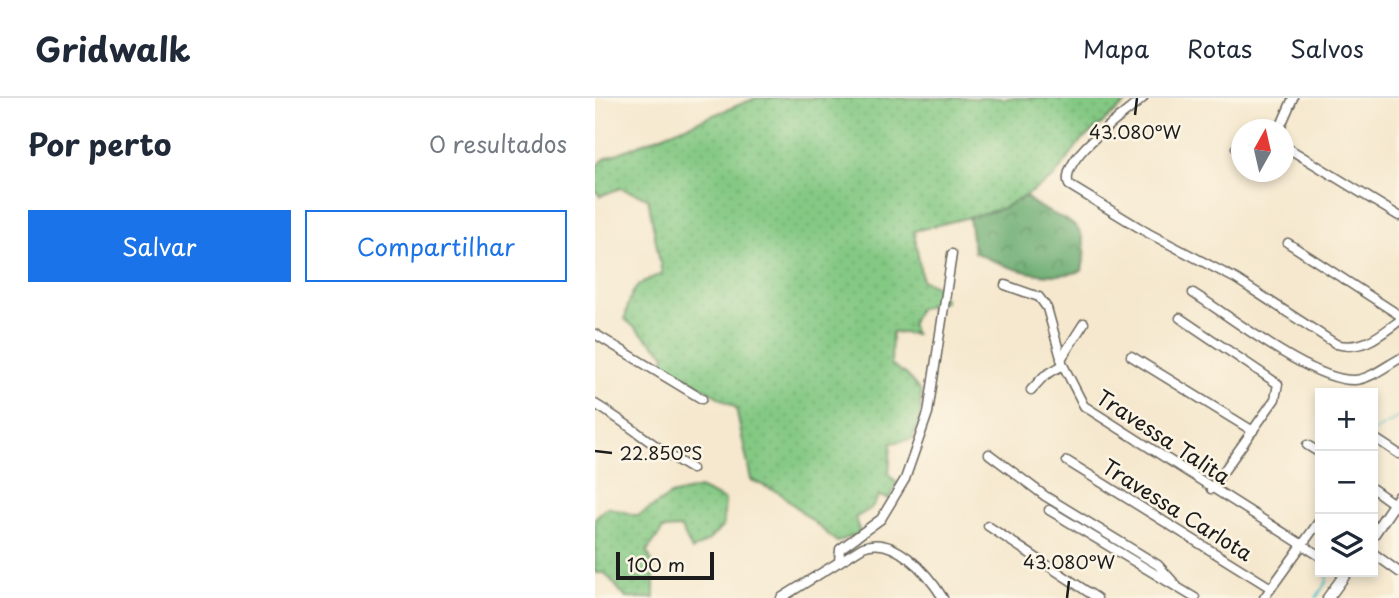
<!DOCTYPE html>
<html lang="pt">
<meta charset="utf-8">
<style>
body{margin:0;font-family:"Playpen Sans",sans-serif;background:#f6f6f7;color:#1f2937}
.controls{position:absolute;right:21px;bottom:21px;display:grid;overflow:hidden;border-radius:0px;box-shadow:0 4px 10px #0003}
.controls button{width:63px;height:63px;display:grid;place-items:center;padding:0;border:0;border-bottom:2px solid #e0e1e3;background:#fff;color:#1f2937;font:35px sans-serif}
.compass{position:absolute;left:636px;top:21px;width:63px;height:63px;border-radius:50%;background:#fff;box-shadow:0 4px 10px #0003;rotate:8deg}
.scale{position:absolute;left:21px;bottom:18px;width:98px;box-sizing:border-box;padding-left:7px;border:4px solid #1c1c1c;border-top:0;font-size:19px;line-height:24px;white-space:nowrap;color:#1c1c1c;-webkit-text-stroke:5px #fcf5e5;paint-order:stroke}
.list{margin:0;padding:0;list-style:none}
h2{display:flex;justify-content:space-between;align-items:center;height:91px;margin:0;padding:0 28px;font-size:30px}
h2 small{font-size:23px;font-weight:400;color:#747a83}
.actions{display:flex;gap:14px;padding:21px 28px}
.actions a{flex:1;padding:16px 0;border:2px solid #1a73e8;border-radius:0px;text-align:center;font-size:24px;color:#1a73e8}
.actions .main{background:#1a73e8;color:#fff}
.icon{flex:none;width:38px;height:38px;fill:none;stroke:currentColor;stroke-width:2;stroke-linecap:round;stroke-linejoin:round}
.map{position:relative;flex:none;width:804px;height:500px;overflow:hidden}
header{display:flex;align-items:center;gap:42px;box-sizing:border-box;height:98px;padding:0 35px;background:#fff;border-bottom:2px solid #e0e1e3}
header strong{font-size:33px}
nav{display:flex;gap:38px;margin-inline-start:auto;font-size:24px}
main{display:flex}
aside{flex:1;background:#fff}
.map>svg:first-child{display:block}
</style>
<header>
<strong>Gridwalk</strong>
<nav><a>Mapa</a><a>Rotas</a><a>Salvos</a></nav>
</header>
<main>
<aside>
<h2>Por perto<small>0 resultados</small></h2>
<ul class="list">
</ul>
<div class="actions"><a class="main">Salvar</a><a>Compartilhar</a></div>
</aside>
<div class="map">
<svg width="804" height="500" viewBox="0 0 804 500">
<defs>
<pattern id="grass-dots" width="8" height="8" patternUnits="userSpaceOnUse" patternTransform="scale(1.75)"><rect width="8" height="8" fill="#83c883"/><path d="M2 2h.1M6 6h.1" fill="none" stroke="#71ab71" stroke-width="1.8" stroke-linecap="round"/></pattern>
<pattern id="forest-crowns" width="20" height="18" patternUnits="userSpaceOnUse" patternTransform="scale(1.75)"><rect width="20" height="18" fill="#6aac71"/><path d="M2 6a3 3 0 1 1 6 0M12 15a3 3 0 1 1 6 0" fill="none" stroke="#568b5c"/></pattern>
</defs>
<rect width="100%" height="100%" fill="#fcf5e5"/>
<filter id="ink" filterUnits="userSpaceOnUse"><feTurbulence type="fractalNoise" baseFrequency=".0143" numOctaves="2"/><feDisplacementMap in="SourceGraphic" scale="14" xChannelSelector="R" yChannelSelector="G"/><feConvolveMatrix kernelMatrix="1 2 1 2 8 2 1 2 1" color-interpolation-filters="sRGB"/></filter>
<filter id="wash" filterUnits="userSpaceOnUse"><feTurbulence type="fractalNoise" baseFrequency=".00686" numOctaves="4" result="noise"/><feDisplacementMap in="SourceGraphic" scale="28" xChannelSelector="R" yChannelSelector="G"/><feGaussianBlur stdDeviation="1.57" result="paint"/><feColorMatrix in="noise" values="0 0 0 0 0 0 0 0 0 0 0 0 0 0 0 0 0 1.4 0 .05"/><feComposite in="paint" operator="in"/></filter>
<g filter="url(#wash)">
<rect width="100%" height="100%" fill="#f5e8ce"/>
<g fill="url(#grass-dots)" stroke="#507250" stroke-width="2">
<path d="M161,0H537L485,44L458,80L430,98L406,111L319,133L327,182L343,189L350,203L323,211L316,227L320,236L297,234L296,266L312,277L326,294L325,318L318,341L296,345L294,377L302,385L295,401L284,398L277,410L260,420L265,435L242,444L185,395L156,382L141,310L68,265L70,256L30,221C35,193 39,185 67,176L53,100L25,90L5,98L0,92V69L11,60Z"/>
<polygon points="104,390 130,402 128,428 113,443 97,452 86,430 68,431 52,453 59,468 59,500 31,500 10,475 0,475 0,420 12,409 43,418 76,397"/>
</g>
<path fill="url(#forest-crowns)" stroke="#436446" stroke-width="2" d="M430,98C459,127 500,113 487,173C448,184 415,171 379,154L374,119L406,111Z"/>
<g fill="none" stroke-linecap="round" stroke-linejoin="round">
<g stroke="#50bdca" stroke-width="2">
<polyline points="778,334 804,319"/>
<polyline points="721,500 732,483 732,474"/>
</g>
</g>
</g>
<g filter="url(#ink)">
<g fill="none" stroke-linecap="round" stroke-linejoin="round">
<defs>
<g id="minor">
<path d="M548,0C530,17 463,60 474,87L553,135L641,181L741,246C767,253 784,238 804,223"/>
<polyline points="684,32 698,0"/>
<polyline points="688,47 804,118"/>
<polyline points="641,50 646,48"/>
<polyline points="693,145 804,217"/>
<polyline points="410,187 444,199 452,210 468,267 489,308 725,458"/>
<path d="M598,195C635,218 718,284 760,282C775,281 791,268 804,261"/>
<polyline points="585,220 683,286 680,301 616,391"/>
<polyline points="0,236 107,301"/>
<polyline points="536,258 658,333"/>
<polyline points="466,261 489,225"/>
<polyline points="436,292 449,278 468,267"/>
<path d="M0,306C34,326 63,352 97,371"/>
<polyline points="778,339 804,356"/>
<polyline points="712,347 725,355"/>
<polyline points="394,356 450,398 563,467 581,487"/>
<polyline points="472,363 676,490"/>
<polyline points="778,391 799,406"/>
<polyline points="454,412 600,500"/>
<polyline points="393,428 502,500"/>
<polyline points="778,455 804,474"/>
<polyline points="244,464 245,451 286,421 310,381 333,315 357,156"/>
<path d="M186,500L268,449C299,436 333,476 348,500"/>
<polyline points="669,500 725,422"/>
</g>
<g id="major">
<polyline points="778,437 804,399"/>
<polyline points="733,500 752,474"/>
</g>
</defs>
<use href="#minor" stroke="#68635a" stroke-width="11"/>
<use href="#major" stroke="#68635a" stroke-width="13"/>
<use href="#minor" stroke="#fff" stroke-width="8"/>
<use href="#major" stroke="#fff" stroke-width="10"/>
</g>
</g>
<path fill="none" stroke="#1c1c1c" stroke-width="2.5" d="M540,17L542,0M0,353L17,355M472,500L474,483"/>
<g text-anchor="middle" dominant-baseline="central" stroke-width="5" stroke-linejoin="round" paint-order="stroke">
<g font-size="21" fill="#1c1c1c" stroke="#fcf5e5">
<text transform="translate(569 338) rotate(33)">Travessa Talita</text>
<text transform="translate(583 411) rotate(32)">Travessa Carlota</text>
</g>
</g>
<g font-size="18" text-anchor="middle" fill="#1c1c1c" stroke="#fcf5e5" stroke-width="5" stroke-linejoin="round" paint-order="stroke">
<text x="540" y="41">43.080°W</text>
<text x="66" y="362">22.850°S</text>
<text x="474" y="471">43.080°W</text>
</g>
</svg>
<div class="controls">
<button>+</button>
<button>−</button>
<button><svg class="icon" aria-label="layers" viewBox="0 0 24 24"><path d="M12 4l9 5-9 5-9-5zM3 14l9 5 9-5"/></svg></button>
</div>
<svg class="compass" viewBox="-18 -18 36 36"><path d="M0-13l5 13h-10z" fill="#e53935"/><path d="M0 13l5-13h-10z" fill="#747a83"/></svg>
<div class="scale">100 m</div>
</div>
</main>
